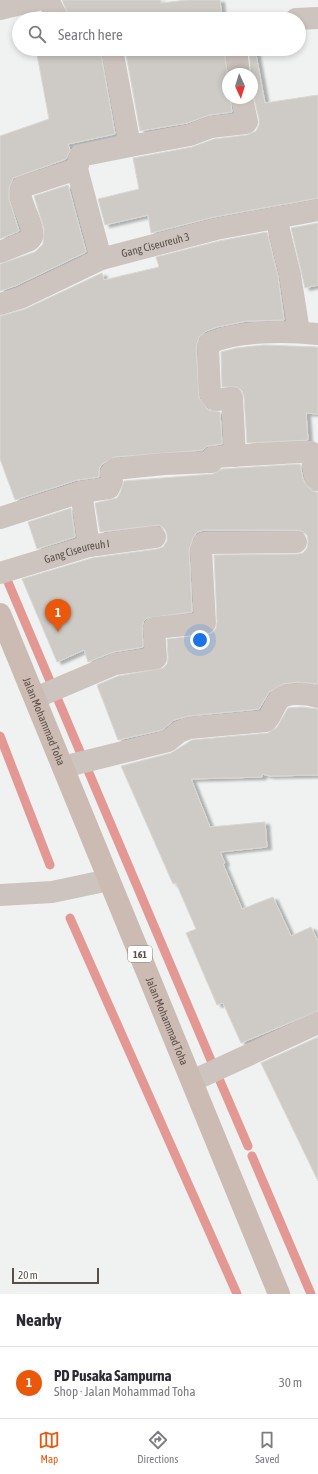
<!DOCTYPE html>
<meta charset="utf-8">
<style>
body{margin:0;font-family:"Asap Condensed",sans-serif;background:#f2f2f3;color:#2b2b33}
.compass{position:absolute;left:222px;top:68px;width:36px;height:36px;border-radius:50%;background:#fff;box-shadow:0 2px 6px #0003;rotate:176deg}
.scale{position:absolute;left:12px;bottom:10px;width:87px;box-sizing:border-box;padding-left:4px;border:2px solid #5b4f49;border-top:0;font-size:11px;line-height:14px;white-space:nowrap;color:#5b4f49;-webkit-text-stroke:3px #fff;paint-order:stroke}
.you{position:absolute;left:200px;top:640px;width:14px;height:14px;margin:-10px;border:3px solid #fff;border-radius:50%;background:#1a73e8;box-shadow:0 0 0 6px #1a73e833}
.badge{display:grid;place-items:center;width:26px;height:26px;border-radius:50%;background:#ea580c;color:#fff;font-size:13px;font-weight:700}
.pin{position:absolute;translate:-50% -33px;filter:drop-shadow(0 1px 2px #0008)}
.pin::after{content:'';position:absolute;top:21px;width:14px;height:12px;background:inherit;clip-path:polygon(0 0,100% 0,50% 100%)}
.list{margin:0;padding:0;list-style:none}
h2{display:flex;justify-content:space-between;align-items:center;height:52px;margin:0;padding:0 16px;font-size:17px}
h2 small{font-size:13px;font-weight:400;color:#7c7c81}
.list li{display:grid;grid-template-columns:26px 1fr auto;gap:12px;align-items:center;box-sizing:border-box;height:72px;padding:0 16px;border-top:1px solid #e1e1e2}
.list b{display:block;font-size:15px;white-space:nowrap}
.list p{margin:0;font-size:13px;white-space:nowrap;color:#7c7c81}
.list em{font-size:13px;font-style:normal;color:#7c7c81}
.icon{flex:none;width:22px;height:22px;fill:none;stroke:currentColor;stroke-width:2;stroke-linecap:round;stroke-linejoin:round}
.map{position:relative;flex:none;width:318px;height:1294px;overflow:hidden}
.search{position:absolute;background:#fff;box-shadow:0 2px 6px #0003;left:12px;right:12px;top:12px;height:44px;display:flex;align-items:center;gap:10px;box-sizing:border-box;padding:0 14px;border-radius:22px;color:#7c7c81;font-size:15px}
.sheet{height:124px;background:#fff}
nav{display:flex;justify-content:space-around;align-items:center;box-sizing:border-box;height:56px;border-top:1px solid #e1e1e2;background:#fff;font-size:11px;color:#7c7c81}
nav a{display:grid;justify-items:center;gap:2px}
nav .on{color:#ea580c}
.map>svg:first-child{display:block}
</style>
<div class="map">
<svg width="318" height="1294" viewBox="0 0 318 1294">
<defs>
<filter id="shadow"><feDropShadow dx="4.5" dy="2.5" stdDeviation="1" flood-color="#0004"/></filter>
</defs>
<rect width="100%" height="100%" fill="#eff2f1"/>
<g fill="none" stroke-linecap="round" stroke-linejoin="round">
<g stroke="#e49893" stroke-width="9">
<polyline points="5,575 213,1065"/>
<polyline points="0,736 50,865"/>
<polyline points="70,918 237,1294"/>
<polyline points="217,1074 248,1146"/>
<polyline points="252,1156 311,1294"/>
</g>
</g>
<g fill="#cecbc7" stroke="#dad7d4" filter="url(#shadow)">
<polygon points="62,0 161,0 161,3 188,0 220,0 222,19 70,19"/>
<polygon points="36,49 100,49 115,134 68,144 70,150 66,159 13,178 9,188 9,199 19,231 0,239 0,136 49,119"/>
<polygon points="125,49 224,49 228,79 228,98 230,98 232,112 209,115 187,123 140,131"/>
<polygon points="249,49 255,49 265,103 318,95 318,198 214,217 151,233 148,215 105,225 98,199 139,189 133,158 192,147 214,139 247,135 256,131 259,125 259,119 252,91"/>
<polygon points="68,185 86,252 15,286 0,291 0,264 35,252 43,244 44,229 34,196"/>
<polygon points="318,223 318,285 305,288 291,228"/>
<polygon points="267,232 278,277 284,320 247,321 217,327 206,331 199,337 196,347 199,398 208,410 220,412 222,444 207,446 203,450 114,457 102,464 99,469 99,477 77,480 15,500 0,459 0,316 25,309 102,273 104,280 159,267 156,257 219,241"/>
<polygon points="264,345 318,347 318,414 306,413 308,440 247,443 244,397 242,391 237,387 222,387 221,352 236,348"/>
<polygon points="300,464 303,479 306,485 314,492 318,492 318,684 297,682 283,684 269,692 259,709 188,716 174,720 162,730 118,740 97,685 118,676 163,668 167,664 168,658 167,639 206,635 212,633 216,628 217,622 214,555 297,554 303,553 307,548 308,541 307,535 302,531 296,530 204,530 197,532 193,538 189,550 192,612 147,618 143,622 142,628 143,647 113,652 88,662 84,650 57,662 22,579 92,558 157,549 163,547 167,541 167,535 165,529 159,525 100,532 95,503 117,498 120,493 124,481 213,474 222,469"/>
<polygon points="71,508 75,537 37,549 28,522"/>
<polygon points="302,707 318,709 318,775 270,776 262,774 262,777 191,779 210,827 265,822 267,847 220,852 225,863 223,864 242,909 273,897 291,936 311,927 318,941 318,1011 241,1043 223,1003 217,1005 186,933 196,929 176,883 173,884 121,766 171,753 192,740 268,733 277,727 288,708"/>
<polygon points="318,1037 318,1181 261,1063"/>
</g>
<g fill="none" stroke-linecap="round" stroke-linejoin="round">
<g stroke="#cdc4bf" stroke-width="22">
<polyline points="48,0 58,19"/>
<polyline points="0,9 37,0"/>
<polyline points="296,19 318,18"/>
<polyline points="112,49 130,146 190,135 211,127 246,123 247,122 242,98"/>
<polyline points="236,49 239,74"/>
<polyline points="276,218 290,275 299,332"/>
<path d="M0,252L30,240L32,237C35,223 15,198 22,187L77,169"/>
<polyline points="101,259 77,169 80,156 130,146"/>
<path id="s1" d="M0,304L20,298L101,259L216,229L318,210"/>
<path d="M235,456L232,398L216,400L212,397L210,393L208,347L210,343C237,330 288,331 318,334"/>
<polyline points="81,492 109,488 112,481 111,473 115,469 164,464 212,462 213,457 299,452 311,452 315,477 318,480"/>
<polyline points="0,518 81,492 89,546"/>
<path id="s2" d="M0,573L89,546L155,537"/>
<polyline points="35,698 115,664 156,658 154,628 205,623 201,550 204,543 296,542"/>
<path d="M63,767L168,741L179,732L189,728L266,721C272,715 273,708 278,701C284,691 308,694 318,697"/>
<polyline points="0,895 52,892 109,880"/>
<polyline points="192,1081 318,1023"/>
</g>
<path stroke="#cbbbb2" stroke-width="22" id="s3" d="M0,614L279,1294"/>
</g>
<g text-anchor="middle" dominant-baseline="central" stroke-width="3" stroke-linejoin="round" paint-order="stroke">
<rect fill="#fff" stroke="#8c8480" stroke-width="1" x="128" y="946" width="24" height="16" rx="3"/>
<g font-size="10" font-weight="bold" fill="#5b4f49">
<text x="140" y="954">161</text>
</g>
<g font-size="11" fill="#5b4f49" stroke="#fff">
<text stroke="none"><textPath href="#s1" startOffset="167">Gang Ciseureuh 3</textPath></text>
<text stroke="none"><textPath href="#s2" startOffset="80">Gang Ciseureuh I</textPath></text>
<text stroke="none"><textPath href="#s3" startOffset="116">Jalan Mohammad Toha</textPath></text>
<text stroke="none"><textPath href="#s3" startOffset="440">Jalan Mohammad Toha</textPath></text>
</g>
</g>
</svg>
<svg class="compass" viewBox="-18 -18 36 36"><path d="M0-13l5 13h-10z" fill="#e53935"/><path d="M0 13l5-13h-10z" fill="#7c7c81"/></svg>
<div class="scale">20 m</div>
<div class="you"></div>
<div class="pin badge" style="left:58px;top:632px">1</div>
<div class="search"><svg class="icon" aria-label="search" viewBox="0 0 24 24"><circle cx="10" cy="10" r="6"/><path d="M15 15l6 6"/></svg>Search here</div>
</div>
<section class="sheet">
<h2>Nearby<small></small></h2>
<ul class="list">
<li><span class="badge">1</span><div><b>PD Pusaka Sampurna</b><p>Shop · Jalan Mohammad Toha</p></div><em>30 m</em></li>
</ul>
</section>
<nav>
<a class="on"><svg class="icon" aria-label="map" viewBox="0 0 24 24"><path d="M3 6l6-2 6 2 6-2v14l-6 2-6-2-6 2zM9 4v14M15 6v14"/></svg>Map</a>
<a><svg class="icon" aria-label="directions" viewBox="0 0 24 24"><path d="M12 3l9 9-9 9-9-9zM9 14v-3h6M13 9l2 2-2 2"/></svg>Directions</a>
<a><svg class="icon" aria-label="saved" viewBox="0 0 24 24"><path d="M7 4h10v16l-5-4-5 4z"/></svg>Saved</a>
</nav>
